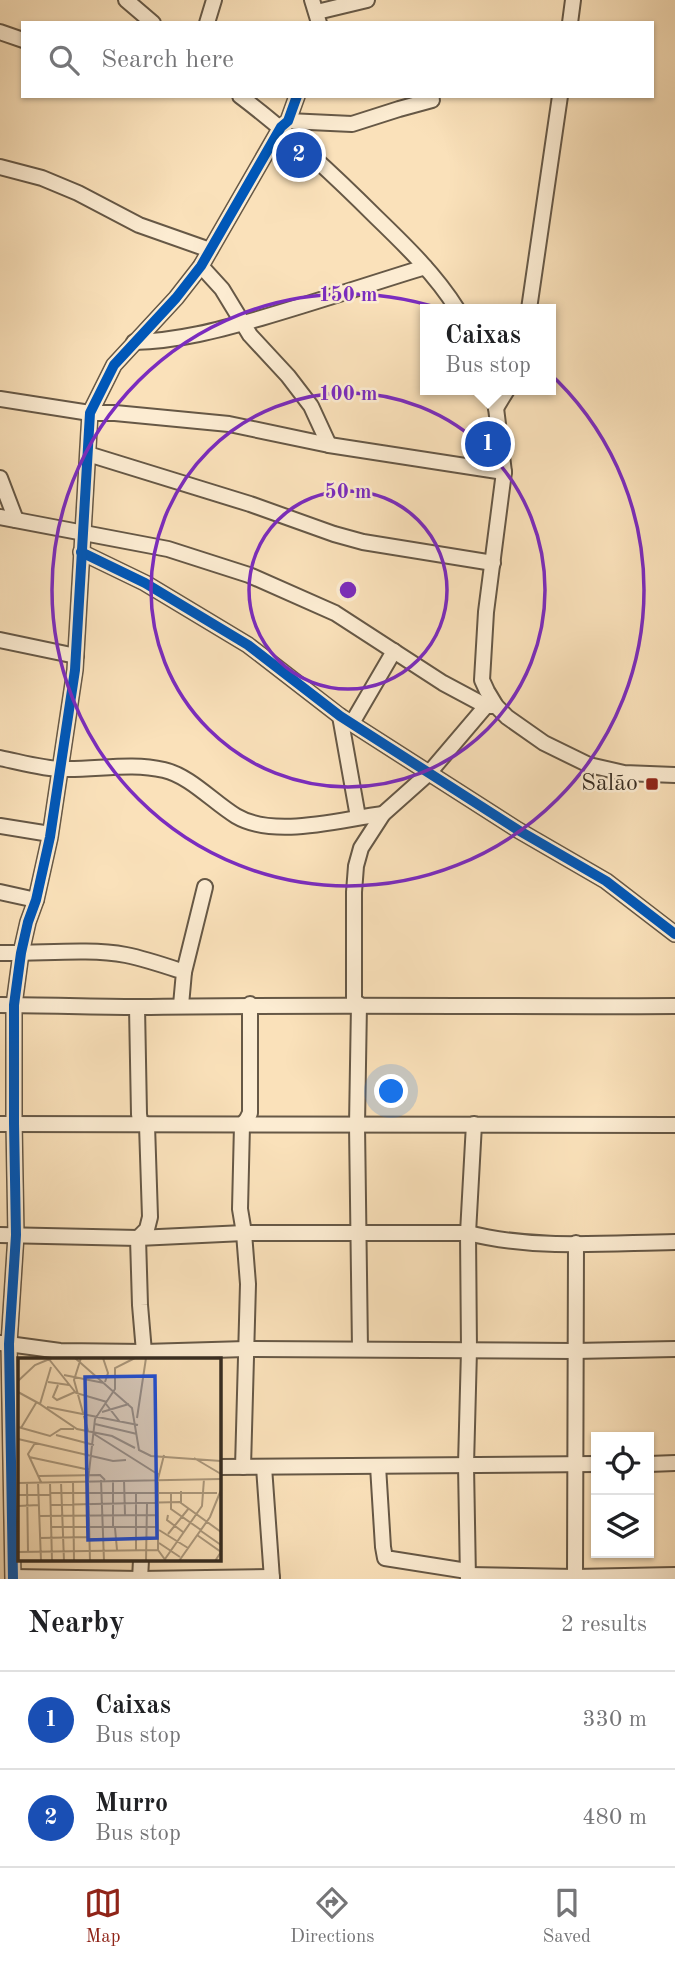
<!DOCTYPE html>
<meta charset="utf-8">
<style>
body{margin:0;font-family:"Old Standard TT",serif;background:#f6f6f6;color:#202124}
.controls{position:absolute;right:21px;bottom:21px;display:grid;overflow:hidden;border-radius:0px;box-shadow:0 2px 5px #0004}
.controls button{width:63px;height:63px;display:grid;place-items:center;padding:0;border:0;border-bottom:2px solid #e0e0e0;background:#fff;color:#202124;font:35px sans-serif}
.you{position:absolute;left:392px;top:1092px;width:24px;height:24px;margin:-18px;border:5px solid #fff;border-radius:50%;background:#1a73e8;box-shadow:0 0 0 10px #1a73e833}
.badge{display:grid;place-items:center;width:46px;height:46px;border-radius:50%;background:#8f2418;color:#fff;font-size:23px;font-weight:700}
.pin{position:absolute;translate:-50% -50%;border:4px solid #fff;box-shadow:0 2px 7px #0006}
.popup{position:absolute;left:420px;top:304px;width:136px;height:91px;box-sizing:border-box;display:grid;place-content:center;border-radius:0px;background:#fff;filter:drop-shadow(0 2px 5px #0005);font-size:23px;white-space:nowrap;color:#757577}
.popup b{font-size:26px;color:#202124}
.popup::after{content:'';position:absolute;left:50%;top:100%;margin-left:-14px;border:14px solid transparent;border-top-color:#fff}
.list{margin:0;padding:0;list-style:none}
h2{display:flex;justify-content:space-between;align-items:center;height:91px;margin:0;padding:0 28px;font-size:30px}
h2 small{font-size:23px;font-weight:400;color:#757577}
.list li{display:grid;grid-template-columns:46px 1fr auto;gap:21px;align-items:center;box-sizing:border-box;height:98px;padding:0 28px;border-top:2px solid #e0e0e0}
.list b{display:block;font-size:26px;white-space:nowrap}
.list p{margin:0;font-size:23px;white-space:nowrap;color:#757577}
.list em{font-size:23px;font-style:normal;color:#757577}
.icon{flex:none;width:38px;height:38px;fill:none;stroke:currentColor;stroke-width:2;stroke-linecap:round;stroke-linejoin:round}
.map{position:relative;flex:none;width:675px;height:1579px;overflow:hidden}
.search{position:absolute;background:#fff;box-shadow:0 2px 5px #0004;left:21px;right:21px;top:21px;height:77px;display:flex;align-items:center;gap:18px;box-sizing:border-box;padding:0 24px;border-radius:0px;color:#757577;font-size:26px}
.sheet{height:287px;background:#fff}
nav{display:flex;justify-content:space-around;align-items:center;box-sizing:border-box;height:98px;border-top:2px solid #e0e0e0;background:#fff;font-size:19px;color:#757577}
nav a{display:grid;justify-items:center;gap:4px}
nav .on{color:#8f2418}
.map>svg:first-child{display:block}
</style>
<div class="map">
<svg width="675" height="1579" viewBox="0 0 675 1579">
<rect width="100%" height="100%" fill="#fae1ba"/>
<filter id="stains"><feTurbulence type="fractalNoise" baseFrequency=".00286" numOctaves="4"/><feColorMatrix values="0 0 0 0 .2 0 0 0 0 .09 0 0 0 0 .02 0 0 0 .5 -.17"/></filter>
<radialGradient id="worn" r=".72"><stop offset=".6" stop-color="#630" stop-opacity="0"/><stop offset="1" stop-color="#630" stop-opacity=".3"/></radialGradient>
<g fill="none" stroke-linecap="round" stroke-linejoin="round">
<defs>
<g id="minor">
<polyline points="126,0 153,23"/>
<polyline points="312,0 319,23"/>
<polyline points="317,12 367,0"/>
<polyline points="207,23 214,0"/>
<polyline points="570,23 573,0"/>
<polyline points="0,32 23,40"/>
<path d="M240,96C289,133 333,174 376,217C405,245 436,275 457,309"/>
<polyline points="288,121 352,124 399,109 432,100"/>
<polyline points="0,167 42,178 78,193 139,225 210,250"/>
<polyline points="201,266 222,289 250,335 288,376 311,406 329,445"/>
<polyline points="529,309 560,96"/>
<path d="M134,342C178,341 219,330 261,318C316,302 370,284 425,267"/>
<polyline points="491,390 496,408 504,472 486,612 482,680 487,691 496,706 507,717 544,743 589,765 624,773 675,775"/>
<polyline points="0,399 90,413 115,413 229,424 329,445 504,472"/>
<polyline points="496,408 507,390"/>
<polyline points="88,454 250,504 334,534 363,542 493,563"/>
<polyline points="0,478 16,520"/>
<polyline points="0,517 168,549 249,575 335,613 443,683 486,706 496,706"/>
<polyline points="81,552 145,583 248,645 340,716 518,830 606,881 675,934"/>
<polyline points="0,640 76,656"/>
<polyline points="340,716 358,817"/>
<polyline points="352,723 394,651"/>
<path d="M0,758C20,762 43,769 63,769C97,770 131,762 164,770C190,776 213,802 236,816C275,839 341,819 383,814"/>
<polyline points="0,826 50,834"/>
<polyline points="0,892 36,900"/>
<path d="M0,953C40,954 87,948 126,955C146,959 166,966 184,972L181,1005"/>
<polyline points="184,972 205,887"/>
<polyline points="354,1004 354,892 356,866 361,848 383,814 429,773 486,706"/>
<polyline points="359,1004 357,1125 360,1349"/>
<path d="M0,1005C46,1005 92,1007 138,1007C317,1004 496,1007 675,1006"/>
<polyline points="137,1007 139,1114 140,1121 147,1125 150,1217 147,1229 138,1238 140,1305 144,1352 148,1360"/>
<polyline points="0,1124 675,1125"/>
<path d="M0,1235L138,1238L244,1233H468C535,1250 606,1243 675,1242"/>
<polyline points="1,1343 60,1351 144,1352 246,1349 574,1351 675,1349"/>
<polyline points="649,1464 675,1463"/>
<polyline points="378,1466 383,1547 385,1558 467,1571"/>
<polyline points="219,1467 596,1464"/>
<polyline points="243,1467 248,1284 244,1233 240,1209 242,1125 247,1119 250,1113 250,1004"/>
<polyline points="264,1467 272,1579"/>
<polyline points="468,1575 575,1577 675,1575"/>
<polyline points="13,1577 140,1579 272,1577"/>
<polyline points="13,1579 9,1344 16,1235 14,1123 14,1005 21,953 28,922 36,900 50,837 75,670 90,413 114,365 176,298 201,266 281,127 288,121 297,96"/>
<polyline points="140,1579 141,1560"/>
<polyline points="468,1579 466,1465 469,1350 468,1233 474,1124"/>
<polyline points="575,1579 576,1243"/>
</g>
</defs>
<use href="#minor" stroke="#665846" stroke-width="18"/>
<use href="#minor" stroke="#fcecd2" stroke-width="14"/>
<defs>
<g id="cycleway">
<polyline points="81,552 145,583 248,645 340,716 518,830 606,881 675,934"/>
<polyline points="13,1579 9,1344 16,1235 14,1123 14,1005 21,953 28,922 36,900 50,837 75,670 90,413 114,365 176,298 201,266 281,127 288,121 297,96"/>
</g>
</defs>
<use href="#cycleway" stroke="#fcecd2" stroke-width="15"/>
<use href="#cycleway" stroke="#0057b8" stroke-width="10"/>
</g>
<g fill="none" stroke="#7b2cbf" stroke-width="3.5">
<circle cx="348" cy="590" r="99"/>
<circle cx="348" cy="590" r="197"/>
<circle cx="348" cy="590" r="296"/>
</g>
<rect fill="#8f2418" stroke="#fcecd2" stroke-width="2.5" x="645" y="777" width="14" height="14" rx="3.5"/>
<g text-anchor="middle" dominant-baseline="central" stroke-width="5" stroke-linejoin="round" paint-order="stroke">
<g font-size="24" fill="#352b20" stroke="#fcecd2" text-anchor="end">
<text x="638" y="784">Salão</text>
</g>
</g>
<g transform="translate(18 1358)">
<rect width="203" height="203" fill="#fae1ba"/>
<path fill="none" stroke="#ab987c" stroke-width="2" d="M30,0L58,35L89,44M57,0L114,50L121,92L133,98L203,103M63,0L56,22L70,73M85,0L90,15L87,24M33,9L22,46L59,71L94,78L117,90M46,17L86,25M0,23L17,7L34,0M30,24L51,27M40,27L35,39L39,42L57,34M0,34L22,46M88,46L102,64M29,49L120,67M0,54V0M84,54L111,46M119,60L128,0M77,66L119,76M0,69L32,78L43,71H56M3,70L18,45M76,76L141,117M38,77L76,87M0,81L95,103L108,102M17,85L10,96L23,124M146,97L140,121V192L148,203M11,99L72,112M176,100L203,116M21,118L82,117L87,122M83,122L86,203M95,122V170M106,122L107,157M55,123L56,203M20,124L23,203M32,124L34,203M43,124L46,203M0,125L203,121M9,125L10,194M163,133V145L203,174M118,134V193M153,134V151L183,172M32,135H199M0,137H32M33,147L162,144M0,148L21,147M150,157L149,162L165,174M21,158L140,157M33,169H139M97,170L99,192M141,172L170,190M183,173L203,187M150,176L171,150M179,177L203,194L197,203M22,180L71,179M118,180H140M72,181H98M141,185L162,199M0,194L140,192M147,201L184,148L186,121M72,203L70,123L77,61L97,31V10L117,0M128,203L129,146M161,203L192,159L203,132"/>
<path fill="#1d4ed8" fill-opacity="0.15" stroke="#1d4ed8" stroke-width="3.5" d="M137,18L139,180L70,182L67,19Z"/>
<rect width="203" height="203" fill="none" stroke="#352b20" stroke-width="3.5"/>
</g>
<circle cx="348" cy="590" r="10" fill="#7b2cbf" stroke="#fcecd2" stroke-width="3.5"/>
<g font-size="21" text-anchor="middle" font-weight="bold" fill="#7b2cbf" stroke="#fcecd2" stroke-width="5" stroke-linejoin="round" paint-order="stroke">
<text x="348" y="301">150 m</text>
<text x="348" y="400">100 m</text>
<text x="348" y="498">50 m</text>
</g>
<rect width="100%" height="100%" filter="url(#stains)"/>
<rect width="100%" height="100%" fill="url(#worn)"/>
</svg>
<div class="controls">
<button><svg class="icon" aria-label="locate" viewBox="0 0 24 24"><circle cx="12" cy="12" r="6"/><path d="M12 2v4M12 18v4M2 12h4M18 12h4"/></svg></button>
<button><svg class="icon" aria-label="layers" viewBox="0 0 24 24"><path d="M12 4l9 5-9 5-9-5zM3 14l9 5 9-5"/></svg></button>
</div>
<div class="you"></div>
<div class="pin badge" style="left:488px;top:444px;background:#1a4fb4">1</div>
<div class="popup"><b>Caixas</b>Bus stop</div>
<div class="pin badge" style="left:299px;top:155px;background:#1a4fb4">2</div>
<div class="search"><svg class="icon" aria-label="search" viewBox="0 0 24 24"><circle cx="10" cy="10" r="6"/><path d="M15 15l6 6"/></svg>Search here</div>
</div>
<section class="sheet">
<h2>Nearby<small>2 results</small></h2>
<ul class="list">
<li><span class="badge" style="background:#1a4fb4">1</span><div><b>Caixas</b><p>Bus stop</p></div><em>330 m</em></li>
<li><span class="badge" style="background:#1a4fb4">2</span><div><b>Murro</b><p>Bus stop</p></div><em>480 m</em></li>
</ul>
</section>
<nav>
<a class="on"><svg class="icon" aria-label="map" viewBox="0 0 24 24"><path d="M3 6l6-2 6 2 6-2v14l-6 2-6-2-6 2zM9 4v14M15 6v14"/></svg>Map</a>
<a><svg class="icon" aria-label="directions" viewBox="0 0 24 24"><path d="M12 3l9 9-9 9-9-9zM9 14v-3h6M13 9l2 2-2 2"/></svg>Directions</a>
<a><svg class="icon" aria-label="saved" viewBox="0 0 24 24"><path d="M7 4h10v16l-5-4-5 4z"/></svg>Saved</a>
</nav>
